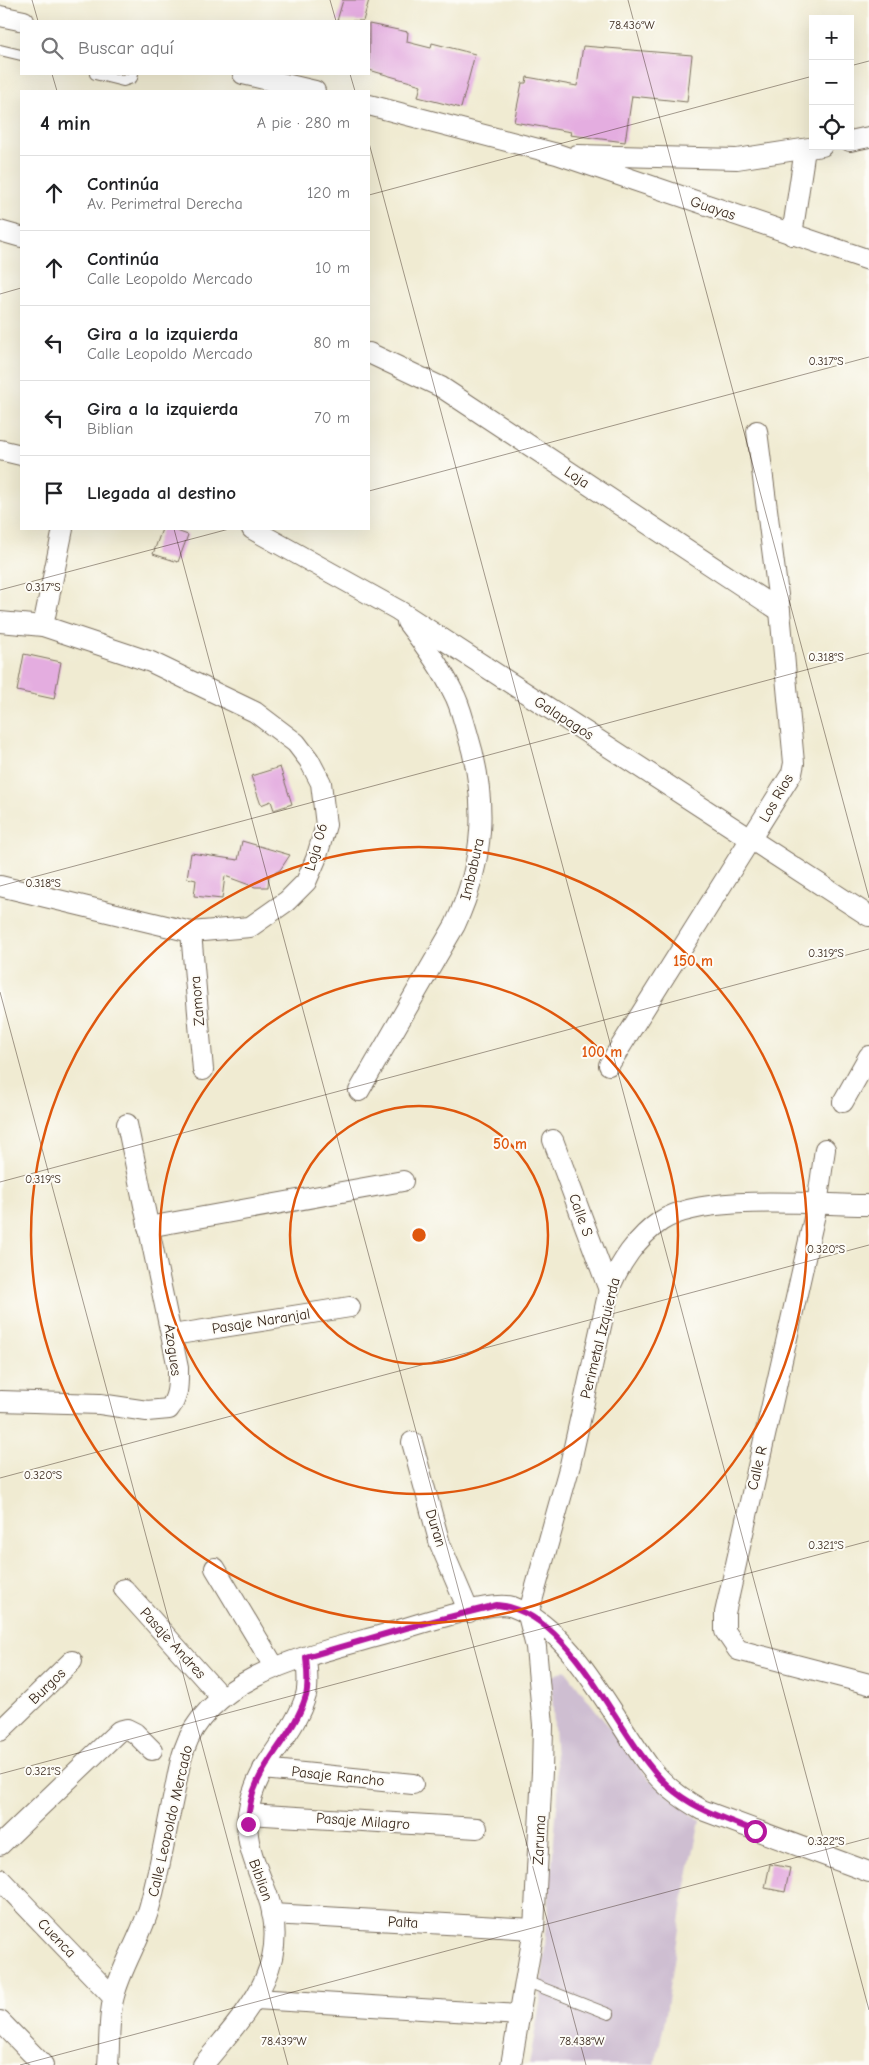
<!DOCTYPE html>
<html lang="es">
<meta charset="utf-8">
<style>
body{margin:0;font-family:"Comic Neue",sans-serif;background:#f6f6f6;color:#202124}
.controls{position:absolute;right:15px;top:15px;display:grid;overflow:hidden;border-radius:0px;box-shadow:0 5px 20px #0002}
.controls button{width:45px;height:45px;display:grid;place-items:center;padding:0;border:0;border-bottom:1px solid #e0e0e0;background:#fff;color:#202124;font:25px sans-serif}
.stop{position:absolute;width:15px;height:15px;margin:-11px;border:4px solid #b5179e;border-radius:50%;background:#fff}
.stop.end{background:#b5179e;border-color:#fff;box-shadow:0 1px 5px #0008}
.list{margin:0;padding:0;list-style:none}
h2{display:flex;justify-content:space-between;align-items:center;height:65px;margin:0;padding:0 20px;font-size:21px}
h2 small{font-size:16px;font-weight:400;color:#757577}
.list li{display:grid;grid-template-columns:32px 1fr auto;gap:15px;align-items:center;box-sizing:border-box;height:75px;padding:0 20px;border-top:1px solid #e0e0e0}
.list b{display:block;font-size:19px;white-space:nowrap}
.list p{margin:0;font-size:16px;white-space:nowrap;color:#757577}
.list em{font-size:16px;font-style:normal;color:#757577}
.icon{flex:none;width:28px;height:28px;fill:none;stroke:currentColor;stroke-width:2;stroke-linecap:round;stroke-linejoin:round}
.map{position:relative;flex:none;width:869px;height:2065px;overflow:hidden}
.search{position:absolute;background:#fff;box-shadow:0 5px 20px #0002;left:20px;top:20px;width:350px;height:55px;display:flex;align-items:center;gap:12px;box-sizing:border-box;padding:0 18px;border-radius:0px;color:#757577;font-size:19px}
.panel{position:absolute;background:#fff;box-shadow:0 5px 20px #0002;left:20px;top:90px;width:350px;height:440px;border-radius:0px}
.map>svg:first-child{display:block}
</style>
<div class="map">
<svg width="869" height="2065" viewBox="0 0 869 2065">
<rect width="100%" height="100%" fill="#fdfcf7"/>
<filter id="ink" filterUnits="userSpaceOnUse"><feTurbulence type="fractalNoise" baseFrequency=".02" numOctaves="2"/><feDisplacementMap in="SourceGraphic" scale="10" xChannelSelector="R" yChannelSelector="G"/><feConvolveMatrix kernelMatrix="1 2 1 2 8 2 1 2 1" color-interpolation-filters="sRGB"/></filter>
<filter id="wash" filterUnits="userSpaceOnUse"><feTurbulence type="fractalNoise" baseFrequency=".0096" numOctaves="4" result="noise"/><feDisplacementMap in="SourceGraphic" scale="20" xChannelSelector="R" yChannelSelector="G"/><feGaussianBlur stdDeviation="1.12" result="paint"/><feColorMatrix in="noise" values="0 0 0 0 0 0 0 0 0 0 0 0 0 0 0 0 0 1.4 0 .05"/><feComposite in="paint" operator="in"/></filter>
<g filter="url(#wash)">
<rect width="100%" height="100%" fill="#f0ebd2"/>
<polygon fill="#cebed1" points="565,1670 648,1778 700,1821 685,1890 665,2020 655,2065 529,2065 540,2004 558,1794 551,1677"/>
<g id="blocks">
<g fill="#e4ade0">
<polygon points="343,0 369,0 363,21 337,21"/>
<polygon points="369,24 408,32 407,42 431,48 432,43 475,54 461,108 418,97 421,85 369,70"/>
<polygon points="583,46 692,55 687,102 632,96 625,142 570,135 571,132 514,122 522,83 526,83 527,77 577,86"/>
<polygon points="162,529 171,529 188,535 178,562 153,554"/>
<polygon points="24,654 61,662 54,699 17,691"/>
<polygon points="280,767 292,804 274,810 271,801 261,805 251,776"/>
<polygon points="242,841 290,855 280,870 269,876 268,887 255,887 225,876 222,899 194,896 196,880 187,878 191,853 238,860"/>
<polygon points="770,1864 790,1868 785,1892 765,1888"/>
</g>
</g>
</g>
<g filter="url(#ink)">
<use href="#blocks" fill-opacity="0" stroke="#7a6e5d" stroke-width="1"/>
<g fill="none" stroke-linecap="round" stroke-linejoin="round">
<defs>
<g id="service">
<polyline points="0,50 21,55"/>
<polyline points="95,74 123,81 132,78 133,74"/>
<polyline points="525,1981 609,2014"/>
</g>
<g id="minor">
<polyline points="0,16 24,21"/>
<polyline points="243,74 315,91"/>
<polyline points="369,105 557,154 869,260"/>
<polyline points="850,141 869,137"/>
<polyline points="577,155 737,159 822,146"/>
<polyline points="0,231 21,237"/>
<polyline points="792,235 805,149"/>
<polyline points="369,353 441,387 780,611"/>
<polyline points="0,450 21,455"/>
<polyline points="252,529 398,610 869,916"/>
<polyline points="0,622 43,626 151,662 255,712 296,743 309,760 321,783 326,825 316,859 306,882 287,901 250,927 191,932 0,886"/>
<polyline points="43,626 63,529"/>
<polyline points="191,932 203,1070"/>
<polyline points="609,1065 792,773 794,763 780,611 757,431"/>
<path d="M359,1091L455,925C485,860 488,800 467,732C463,719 460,704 453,692C441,667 424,644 407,622"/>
<polyline points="843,1102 869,1056"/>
<polyline points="553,1140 609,1290"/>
<polyline points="825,1149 817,1205 725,1613 725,1631 738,1650 869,1684"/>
<polyline points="148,1227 403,1181"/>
<polyline points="172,1335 350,1307"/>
<path d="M0,1401L100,1404L147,1411L169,1409C179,1396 178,1384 178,1368L127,1124"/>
<polyline points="412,1442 440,1544 469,1612"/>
<polyline points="215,1568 275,1668"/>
<polyline points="124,1589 221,1697"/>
<polyline points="0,1731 72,1661"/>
<polyline points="263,1769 413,1784"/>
<polyline points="248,1814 477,1828"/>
<polyline points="0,1845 119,1731 127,1729 135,1733 152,1750"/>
<polyline points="0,1879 113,1997"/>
<polyline points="272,1914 534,1929"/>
<polyline points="256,1999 520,2015"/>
<polyline points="0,2021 43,2065"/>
<path d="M108,2065C110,2043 108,2017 114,1996C122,1965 142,1936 150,1905C160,1868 166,1831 174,1794C177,1780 179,1764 184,1750C210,1672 320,1653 389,1633C413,1626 493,1599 513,1607C572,1629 613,1718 649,1766C663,1785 682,1799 702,1810L869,1872"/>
<path d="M203,2065C245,2013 294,1967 267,1894C257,1868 244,1842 248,1814C255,1762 293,1740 306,1695C309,1684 307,1669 306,1657"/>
<path d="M511,2065L534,1929L542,1771L543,1725L536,1647L528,1615L570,1465L609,1290C619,1264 637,1237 661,1221C704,1193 817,1205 869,1205"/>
</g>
</defs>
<use href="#service" stroke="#7a6e5d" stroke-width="12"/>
<use href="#minor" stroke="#7a6e5d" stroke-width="22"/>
<use href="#service" stroke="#fff" stroke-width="10"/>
<use href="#minor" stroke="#fff" stroke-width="20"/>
</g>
</g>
<g fill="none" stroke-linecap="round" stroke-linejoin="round" filter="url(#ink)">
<path stroke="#b5179e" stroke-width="6" d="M248,1824C249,1766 291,1745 306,1696C309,1684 307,1669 306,1657L406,1628L497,1605C574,1611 616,1739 668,1786C693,1809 724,1818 755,1831"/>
</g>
<path fill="none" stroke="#3b2a1e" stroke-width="1" stroke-opacity="0.45" d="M32,0L38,21M330,0L336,21M628,0L869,898M850,66L869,61M52,74L57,91M350,74L355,91M369,143L869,2010M369,195L813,76M0,294L21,288M369,491L869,357M174,529L586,2065M0,590L229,529M0,886L869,653M0,992L288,2065M0,1182L869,949M0,1478L869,1245M0,1774L869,1541M20,2065L869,1838"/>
<g fill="none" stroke="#df570d" stroke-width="2.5">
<circle cx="419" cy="1235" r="129"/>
<circle cx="419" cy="1235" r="259"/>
<circle cx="419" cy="1235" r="388"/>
</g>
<g text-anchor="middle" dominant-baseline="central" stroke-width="4" stroke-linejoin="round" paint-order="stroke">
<g font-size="15" fill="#3b2a1e" stroke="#fdfcf7">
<text transform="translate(713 208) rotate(19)">Guayas</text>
<text transform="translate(577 477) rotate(34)">Loja</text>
<text transform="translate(564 718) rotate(33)">Galapagos</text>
<text transform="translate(776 798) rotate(-60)">Los Rios</text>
<text transform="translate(316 847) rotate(-74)">Loja 06</text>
<text transform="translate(472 869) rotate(-77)">Imbabura</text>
<text transform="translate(197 1001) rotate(-95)">Zamora</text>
<text transform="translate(581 1215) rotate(70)">Calle S</text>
<text transform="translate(261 1321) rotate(-9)">Pasaje Naranjal</text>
<text transform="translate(600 1338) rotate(-76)">Perimetal Izquierda</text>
<text transform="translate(173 1350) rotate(82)">Azogues</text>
<text transform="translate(757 1468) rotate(-77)">Calle R</text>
<text transform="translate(436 1528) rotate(73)">Duran</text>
<text transform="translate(173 1643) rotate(48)">Pasaje Andres</text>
<text transform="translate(47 1686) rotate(-44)">Burgos</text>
<text transform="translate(338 1776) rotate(6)">Pasaje Rancho</text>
<text transform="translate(170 1821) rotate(-77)">Calle Leopoldo Mercado</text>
<text transform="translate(363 1821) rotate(4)">Pasaje Milagro</text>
<text transform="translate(539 1840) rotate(-87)">Zaruma</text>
<text transform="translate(261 1880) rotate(70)">Biblian</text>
<text transform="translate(403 1922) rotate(3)">Palta</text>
<text transform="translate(57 1938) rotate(46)">Cuenca</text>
</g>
</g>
<g font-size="12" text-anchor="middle" fill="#3b2a1e" stroke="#fdfcf7" stroke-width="4" stroke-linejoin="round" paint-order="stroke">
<text x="632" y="29">78.436°W</text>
<text x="826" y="365">0.317°S</text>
<text x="43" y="591">0.317°S</text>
<text x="826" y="661">0.318°S</text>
<text x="43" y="887">0.318°S</text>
<text x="826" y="957">0.319°S</text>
<text x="43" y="1183">0.319°S</text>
<text x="826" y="1253">0.320°S</text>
<text x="43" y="1479">0.320°S</text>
<text x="826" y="1549">0.321°S</text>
<text x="43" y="1775">0.321°S</text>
<text x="826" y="1845">0.322°S</text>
<text x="284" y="2045">78.439°W</text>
<text x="582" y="2045">78.438°W</text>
</g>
<circle cx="419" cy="1235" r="8" fill="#df570d" stroke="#fdfcf7" stroke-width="2.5"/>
<g font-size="15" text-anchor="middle" font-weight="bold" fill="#df570d" stroke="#fdfcf7" stroke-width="4" stroke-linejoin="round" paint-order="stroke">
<text x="693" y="966">150 m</text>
<text x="602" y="1057">100 m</text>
<text x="510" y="1149">50 m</text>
</g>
</svg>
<div class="controls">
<button>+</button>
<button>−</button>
<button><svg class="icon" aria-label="locate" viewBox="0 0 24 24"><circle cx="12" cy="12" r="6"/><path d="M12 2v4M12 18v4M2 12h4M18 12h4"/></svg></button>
</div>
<div class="stop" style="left:755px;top:1831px"></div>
<div class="stop end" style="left:248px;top:1824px"></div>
<div class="search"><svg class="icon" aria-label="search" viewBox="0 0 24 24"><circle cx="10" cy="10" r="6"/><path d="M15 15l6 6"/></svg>Buscar aquí</div>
<section class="panel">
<h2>4 min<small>A pie · 280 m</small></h2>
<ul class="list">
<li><svg class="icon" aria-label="ahead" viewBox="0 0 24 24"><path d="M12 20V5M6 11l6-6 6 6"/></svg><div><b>Continúa</b><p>Av. Perimetral Derecha</p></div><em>120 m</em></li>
<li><svg class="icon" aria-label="ahead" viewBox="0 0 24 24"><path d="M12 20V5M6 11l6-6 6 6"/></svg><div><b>Continúa</b><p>Calle Leopoldo Mercado</p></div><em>10 m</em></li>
<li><svg class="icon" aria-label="left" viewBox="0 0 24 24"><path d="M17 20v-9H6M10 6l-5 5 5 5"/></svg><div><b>Gira a la izquierda</b><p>Calle Leopoldo Mercado</p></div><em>80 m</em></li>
<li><svg class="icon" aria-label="left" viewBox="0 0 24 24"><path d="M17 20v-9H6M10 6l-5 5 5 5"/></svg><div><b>Gira a la izquierda</b><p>Biblian</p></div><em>70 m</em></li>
<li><svg class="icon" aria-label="arrive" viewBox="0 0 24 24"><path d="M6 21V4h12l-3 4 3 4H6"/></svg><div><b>Llegada al destino</b></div></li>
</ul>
</section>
</div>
